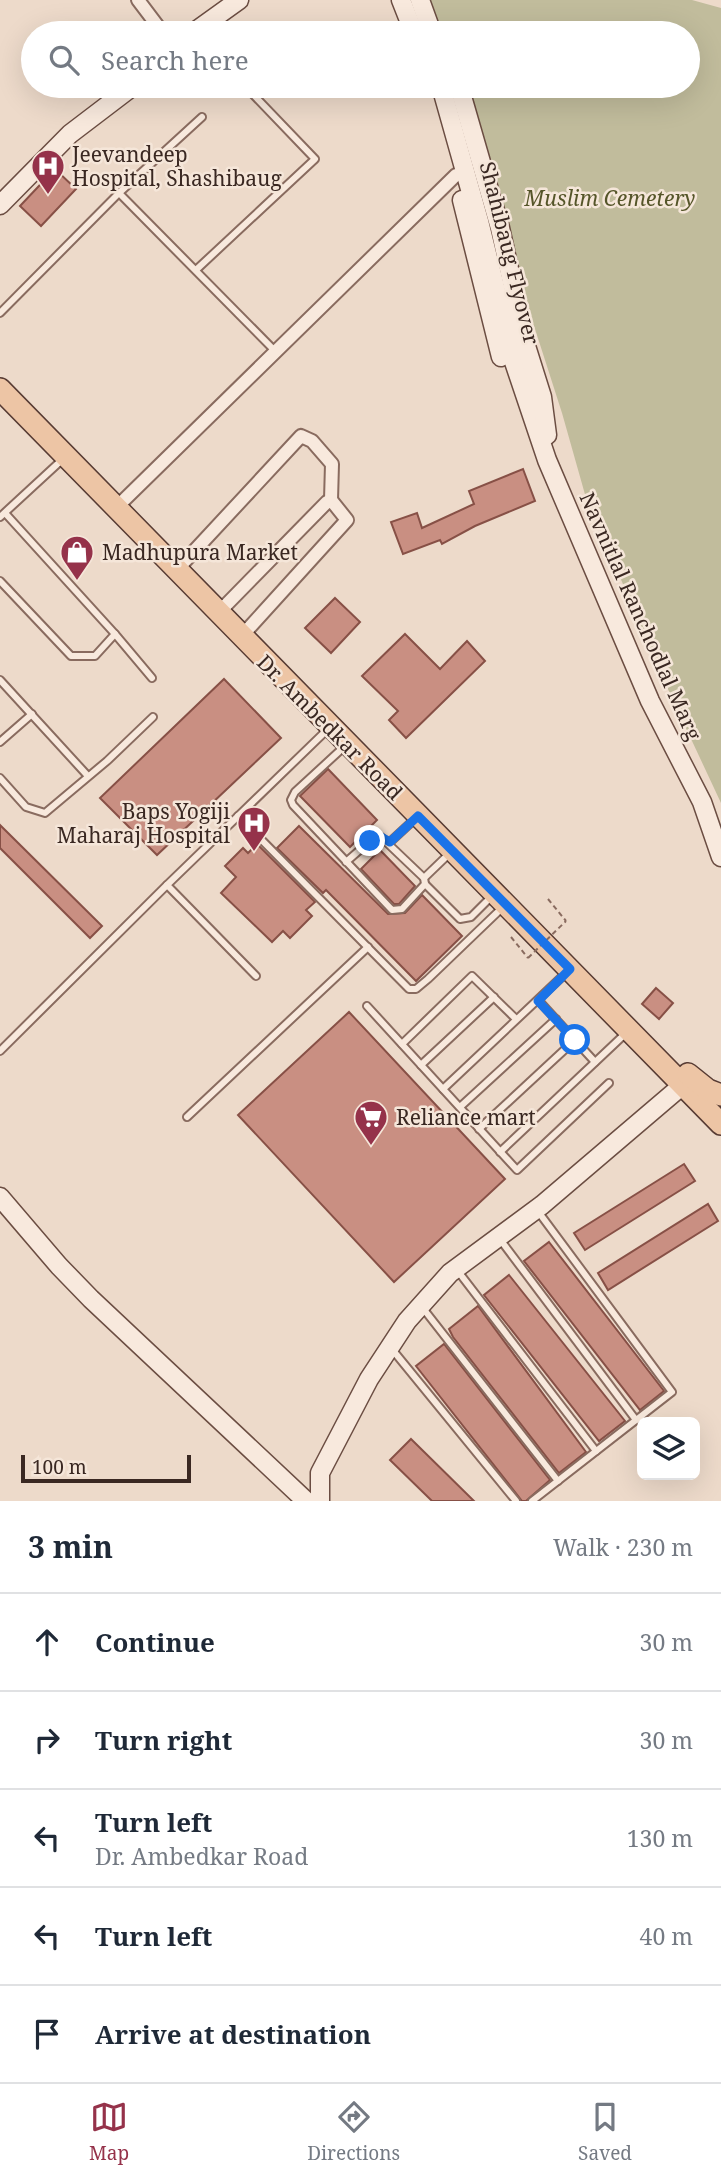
<!DOCTYPE html>
<meta charset="utf-8">
<style>
body{margin:0;font-family:"Noto Serif",serif;background:#f2f2f3;color:#1f2937}
.controls{position:absolute;right:21px;bottom:21px;display:grid;overflow:hidden;border-radius:10px;box-shadow:0 7px 28px #0002}
.controls button{width:63px;height:63px;display:grid;place-items:center;padding:0;border:0;border-bottom:2px solid #e0e1e3;background:#fff;color:#1f2937;font:35px sans-serif}
.scale{position:absolute;left:21px;bottom:18px;width:170px;box-sizing:border-box;padding-left:7px;border:4px solid #3a2822;border-top:0;font-size:19px;line-height:24px;white-space:nowrap;color:#3a2822;-webkit-text-stroke:5px #f5e6d9;paint-order:stroke}
.stop{position:absolute;width:21px;height:21px;margin:-16px;border:5px solid #1a73e8;border-radius:50%;background:#fff}
.stop.end{background:#1a73e8;border-color:#fff;box-shadow:0 2px 7px #0008}
.list{margin:0;padding:0;list-style:none}
h2{display:flex;justify-content:space-between;align-items:center;height:91px;margin:0;padding:0 28px;font-size:30px}
h2 small{font-size:23px;font-weight:400;color:#747a83}
.list li{display:grid;grid-template-columns:46px 1fr auto;gap:21px;align-items:center;box-sizing:border-box;height:98px;padding:0 28px;border-top:2px solid #e0e1e3}
.list b{display:block;font-size:26px;white-space:nowrap}
.list p{margin:0;font-size:23px;white-space:nowrap;color:#747a83}
.list em{font-size:23px;font-style:normal;color:#747a83}
.icon{flex:none;width:38px;height:38px;fill:none;stroke:currentColor;stroke-width:2;stroke-linecap:round;stroke-linejoin:round}
.map{position:relative;flex:none;width:721px;height:1501px;overflow:hidden}
.search{position:absolute;background:#fff;box-shadow:0 7px 28px #0002;left:21px;right:21px;top:21px;height:77px;display:flex;align-items:center;gap:18px;box-sizing:border-box;padding:0 24px;border-radius:38px;color:#747a83;font-size:26px}
.sheet{height:581px;background:#fff}
nav{display:flex;justify-content:space-around;align-items:center;box-sizing:border-box;height:98px;border-top:2px solid #e0e1e3;background:#fff;font-size:19px;color:#747a83}
nav a{display:grid;justify-items:center;gap:4px}
nav .on{color:#95324a}
.map>svg:first-child{display:block}
</style>
<div class="map">
<svg width="721" height="1501" viewBox="0 0 721 1501">
<rect width="100%" height="100%" fill="#eddaca"/>
<polygon fill="#c1bc9c" points="430,0 692,0 721,8 721,803 671,696 586,498 562,413 457,86 688,86 688,33 440,33"/>
<g fill="#c98f82" stroke="#875046" stroke-width="2">
<polygon points="55,169 76,189 41,226 20,206"/>
<polygon points="523,469 535,501 475,526 442,544 440,540 403,554 391,522 417,513 422,528 474,504 469,491"/>
<polygon points="335,598 360,622 331,653 305,628"/>
<polygon points="405,634 440,669 467,641 485,661 406,738 389,720 398,711 362,676"/>
<polygon points="224,679 281,738 157,855 100,798"/>
<polygon points="328,769 377,820 350,847 300,796"/>
<polygon points="0,825 102,926 90,938 0,848"/>
<polygon points="299,826 388,914 405,913 422,895 462,936 416,981 326,890 323,893 277,848"/>
<polygon points="257,844 315,902 306,910 312,916 290,938 283,931 272,942 221,893 236,877 225,866 243,848 248,853"/>
<polygon points="380,850 415,886 399,904 394,904 361,869"/>
<polygon points="656,988 673,1003 659,1019 642,1004"/>
<polygon points="349,1012 505,1179 394,1282 238,1115"/>
<polygon points="684,1164 695,1181 585,1250 574,1233"/>
<polygon points="708,1204 718,1221 608,1290 598,1273"/>
<polygon points="549,1242 664,1391 640,1410 524,1261"/>
<polygon points="509,1275 625,1421 599,1441 484,1295"/>
<polygon points="478,1306 586,1452 559,1473 453,1337 449,1329"/>
<polygon points="444,1344 550,1480 526,1501 522,1501 416,1366"/>
<polygon points="411,1439 474,1501 432,1501 390,1460"/>
</g>
<g fill="none" stroke-linecap="round" stroke-linejoin="round">
<defs>
<g id="lane">
<polyline points="119,193 202,117"/>
<polyline points="197,269 315,159 245,86"/>
<polyline points="0,313 119,193 275,351"/>
<polyline points="0,517 64,458"/>
<polyline points="0,581 71,656 95,656 115,634 5,513"/>
<polyline points="115,634 152,678"/>
<polyline points="0,680 87,775"/>
<polyline points="0,742 32,714"/>
<polyline points="346,745 295,792 291,800 293,805 392,910 402,909 425,884 424,878 381,837 370,841 346,862"/>
<polyline points="0,778 26,807 45,813 107,761 153,717"/>
<polyline points="238,816 409,989 416,989 428,979 503,907"/>
<polyline points="390,842 417,817"/>
<polyline points="424,878 451,852"/>
<polyline points="425,884 460,919 471,917 491,897"/>
<polyline points="256,976 167,885 329,728"/>
<polyline points="539,1001 595,1062"/>
<polyline points="367,1006 517,1170 609,1083"/>
<polyline points="402,1044 472,976 516,1019"/>
<polyline points="0,1051 167,885"/>
<polyline points="421,1065 494,997"/>
<polyline points="443,1089 566,973"/>
<polyline points="460,1107 556,1019"/>
<polyline points="187,1117 368,947"/>
<polyline points="479,1129 575,1040"/>
<polyline points="500,1152 626,1033"/>
<polyline points="499,1238 636,1420"/>
<polyline points="457,1270 596,1451"/>
<polyline points="422,1307 558,1481"/>
<polyline points="391,1348 516,1501"/>
<polyline points="532,1501 672,1392 537,1210"/>
</g>
<g id="street">
<polyline points="138,0 163,33"/>
<polyline points="123,501 456,175"/>
<polyline points="184,562 301,436 312,441 332,464 331,500"/>
<polyline points="226,605 327,502 331,500 347,520 249,628"/>
</g>
<g id="secondary">
<polyline points="401,0 414,33"/>
<polyline points="420,0 432,33"/>
<polyline points="193,33 239,0"/>
<polyline points="441,86 479,221 512,356 547,460 650,701 702,802 721,857"/>
<polyline points="459,86 500,228 526,346 542,397 547,435"/>
<polyline points="462,200 501,357"/>
<polyline points="0,205 70,134 133,86"/>
<polyline points="0,1197 59,1266 91,1299 306,1501"/>
<polyline points="320,1501 320,1473 369,1379 407,1321 450,1273 542,1205 691,1078"/>
</g>
<g id="primary">
<polyline points="0,389 721,1124"/>
<polyline points="688,1074 708,1090 721,1095"/>
</g>
</defs>
<use href="#lane" stroke="#896b5f" stroke-width="10"/>
<use href="#street" stroke="#896b5f" stroke-width="16"/>
<use href="#secondary" stroke="#6b4d42" stroke-width="21"/>
<use href="#primary" stroke="#573b33" stroke-width="24"/>
<g stroke="#896b5f" stroke-width="2" stroke-dasharray="5 3.5" stroke-linecap="butt">
<polyline points="548,899 566,921"/>
<polyline points="511,937 528,958"/>
</g>
<use href="#lane" stroke="#f8e9dd" stroke-width="6"/>
<use href="#street" stroke="#f8e9dd" stroke-width="12"/>
<use href="#secondary" stroke="#f8e9dd" stroke-width="18"/>
<use href="#primary" stroke="#edc5a5" stroke-width="21"/>
<polyline stroke="#896b5f" stroke-width="2" stroke-dasharray="5 3.5" stroke-linecap="butt" points="528,958 566,921"/>
</g>
<g fill="none" stroke-linecap="round" stroke-linejoin="round">
<polyline stroke="#1a73e8" stroke-width="9" points="370,841 381,837 390,842 418,816 570,969 538,1001 575,1040"/>
</g>
<defs>
<symbol id="hospital-pin" viewBox="-11 -11 22 30"><path d="M0 17L-7.5 6A9.5 9.5 0 1 1 7.5 6Z" fill="#95324a" stroke="#f5e6d9"/><path d="M-5-5h3v3.5h4V-5h3V5h-3V1.5h-4V5h-3Z" fill="#fff"/></symbol>
<symbol id="shop-pin" viewBox="-11 -11 22 30"><path d="M0 17L-7.5 6A9.5 9.5 0 1 1 7.5 6Z" fill="#95324a" stroke="#f5e6d9"/><path d="M-5-2.5h2.3a2.7 3.5 0 0 1 5.4 0H5L5.5 6h-11ZM-1.5-2.5h3a1.5 2.3 0 0 0-3 0Z" fill="#fff"/></symbol>
<symbol id="supermarket-pin" viewBox="-11 -11 22 30"><path d="M0 17L-7.5 6A9.5 9.5 0 1 1 7.5 6Z" fill="#95324a" stroke="#f5e6d9"/><path d="M-6-5.5h2.5l.6 2H6L4.5 2H-2.5L-4.4-4H-6ZM-1.5 3.2a1.3 1.3 0 1 0 .1 0ZM3 3.2a1.3 1.3 0 1 0 .1 0Z" fill="#fff"/></symbol>
</defs>
<g fill-rule="evenodd">
<use href="#hospital-pin" x="29" y="147" width="38" height="52"/>
<use href="#shop-pin" x="58" y="533" width="38" height="52"/>
<use href="#hospital-pin" x="235" y="804" width="38" height="52"/>
<use href="#supermarket-pin" x="352" y="1098" width="38" height="52"/>
</g>
<g text-anchor="middle" dominant-baseline="central" stroke-width="5" stroke-linejoin="round" paint-order="stroke">
<g font-size="21" fill="#3a2822" stroke="#f5e6d9" text-anchor="start">
<text x="72" y="154">Jeevandeep<tspan x="72" dy="24">Hospital, Shashibaug</tspan></text>
<text x="102" y="552">Madhupura Market</text>
<text x="230" y="811" text-anchor="end">Baps Yogiji<tspan x="230" dy="24">Maharaj Hospital</tspan></text>
<text x="396" y="1117">Reliance mart</text>
</g>
<g font-size="21" font-style="italic" fill="#555529" stroke="#f5e6d9">
<text x="610" y="198">Muslim Cemetery</text>
</g>
<g font-size="21" fill="#3a2822" stroke="#f5e6d9">
<text transform="translate(510 253) rotate(76)">Shahibaug Flyover</text>
<text transform="translate(641 616) rotate(66)">Navnitlal Ranchodlal Marg</text>
<text transform="translate(330 727) rotate(45)">Dr. Ambedkar Road</text>
</g>
</g>
</svg>
<div class="controls">
<button><svg class="icon" aria-label="layers" viewBox="0 0 24 24"><path d="M12 4l9 5-9 5-9-5zM3 14l9 5 9-5"/></svg></button>
</div>
<div class="scale">100 m</div>
<div class="stop" style="left:575px;top:1040px"></div>
<div class="stop end" style="left:370px;top:841px"></div>
<div class="search"><svg class="icon" aria-label="search" viewBox="0 0 24 24"><circle cx="10" cy="10" r="6"/><path d="M15 15l6 6"/></svg>Search here</div>
</div>
<section class="sheet">
<h2>3 min<small>Walk · 230 m</small></h2>
<ul class="list">
<li><svg class="icon" aria-label="ahead" viewBox="0 0 24 24"><path d="M12 20V5M6 11l6-6 6 6"/></svg><div><b>Continue</b></div><em>30 m</em></li>
<li><svg class="icon" aria-label="right" viewBox="0 0 24 24"><path d="M7 20v-9h11M14 6l5 5-5 5"/></svg><div><b>Turn right</b></div><em>30 m</em></li>
<li><svg class="icon" aria-label="left" viewBox="0 0 24 24"><path d="M17 20v-9H6M10 6l-5 5 5 5"/></svg><div><b>Turn left</b><p>Dr. Ambedkar Road</p></div><em>130 m</em></li>
<li><svg class="icon" aria-label="left" viewBox="0 0 24 24"><path d="M17 20v-9H6M10 6l-5 5 5 5"/></svg><div><b>Turn left</b></div><em>40 m</em></li>
<li><svg class="icon" aria-label="arrive" viewBox="0 0 24 24"><path d="M6 21V4h12l-3 4 3 4H6"/></svg><div><b>Arrive at destination</b></div></li>
</ul>
</section>
<nav>
<a class="on"><svg class="icon" aria-label="map" viewBox="0 0 24 24"><path d="M3 6l6-2 6 2 6-2v14l-6 2-6-2-6 2zM9 4v14M15 6v14"/></svg>Map</a>
<a><svg class="icon" aria-label="directions" viewBox="0 0 24 24"><path d="M12 3l9 9-9 9-9-9zM9 14v-3h6M13 9l2 2-2 2"/></svg>Directions</a>
<a><svg class="icon" aria-label="saved" viewBox="0 0 24 24"><path d="M7 4h10v16l-5-4-5 4z"/></svg>Saved</a>
</nav>
